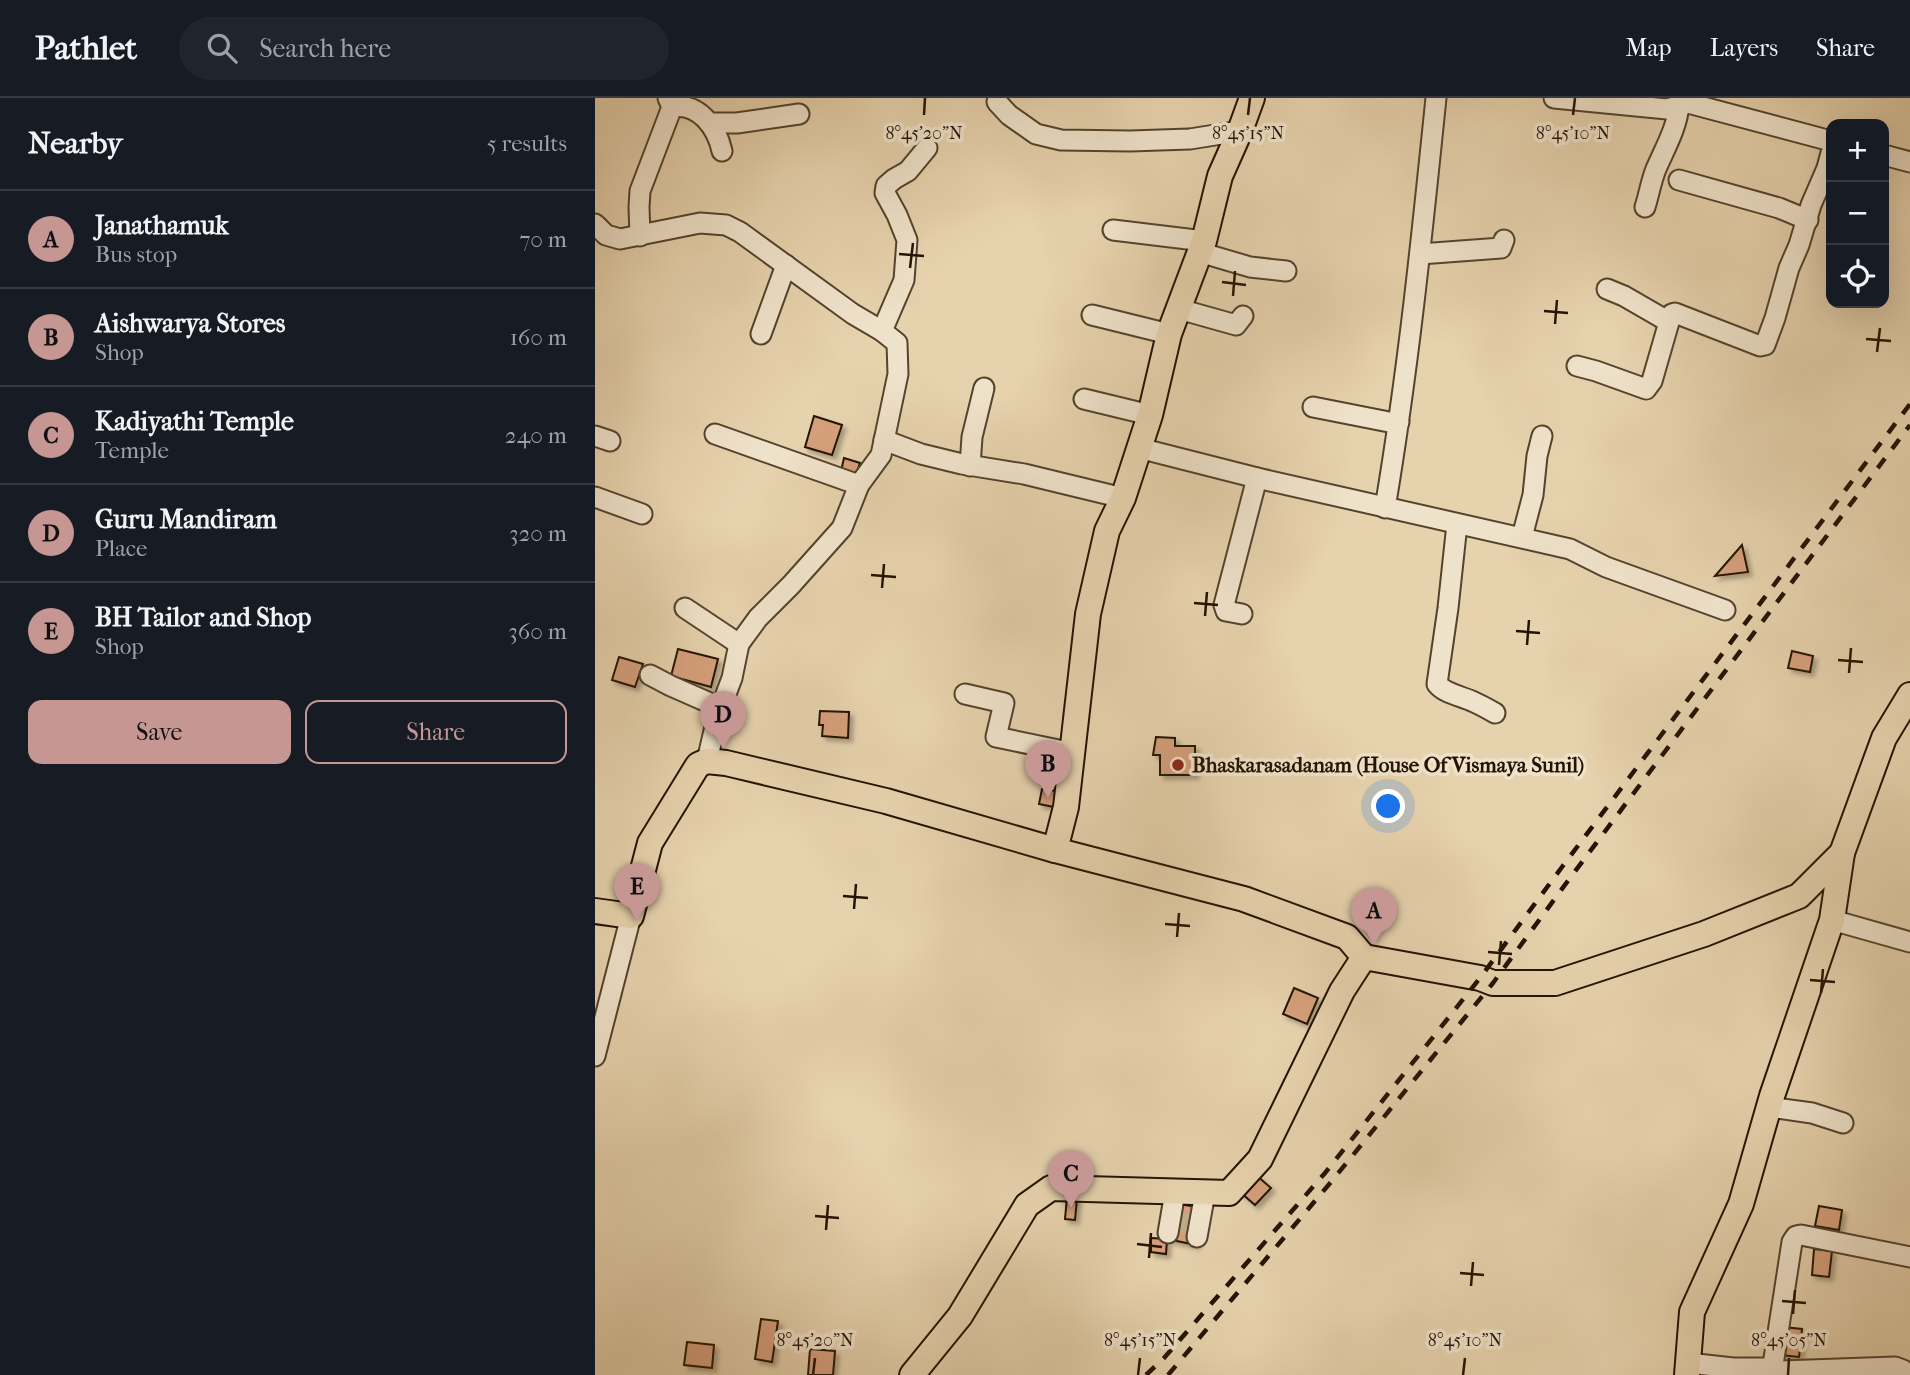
<!DOCTYPE html>
<meta charset="utf-8">
<style>
body{margin:0;font-family:"IM FELL French Canon",serif;background:#20242c;color:#f1f3f6}
.controls{position:absolute;right:21px;top:21px;display:grid;overflow:hidden;border-radius:14px;box-shadow:0 7px 28px #0002}
.controls button{width:63px;height:63px;display:grid;place-items:center;padding:0;border:0;border-bottom:2px solid #363941;background:#171b24;color:#f1f3f6;font:35px sans-serif}
.you{position:absolute;left:794px;top:709px;width:24px;height:24px;margin:-18px;border:5px solid #fff;border-radius:50%;background:#1a73e8;box-shadow:0 0 0 10px #1a73e833}
.badge{display:grid;place-items:center;width:46px;height:46px;border-radius:50%;background:#c59692;color:#111;font-size:23px;font-weight:700}
.pin{position:absolute;translate:-50% -58px;filter:drop-shadow(0 2px 4px #0008)}
.pin::after{content:'';position:absolute;top:37px;width:24px;height:21px;background:inherit;clip-path:polygon(0 0,100% 0,50% 100%)}
.list{margin:0;padding:0;list-style:none}
h2{display:flex;justify-content:space-between;align-items:center;height:91px;margin:0;padding:0 28px;font-size:30px}
h2 small{font-size:23px;font-weight:400;color:#9ea1a6}
.list li{display:grid;grid-template-columns:46px 1fr auto;gap:21px;align-items:center;box-sizing:border-box;height:98px;padding:0 28px;border-top:2px solid #363941}
.list b{display:block;font-size:26px;white-space:nowrap}
.list p{margin:0;font-size:23px;white-space:nowrap;color:#9ea1a6}
.list em{font-size:23px;font-style:normal;color:#9ea1a6}
.actions{display:flex;gap:14px;padding:21px 28px}
.actions a{flex:1;padding:16px 0;border:2px solid #c59692;border-radius:14px;text-align:center;font-size:24px;color:#c59692}
.actions .main{background:#c59692;color:#111}
.icon{flex:none;width:38px;height:38px;fill:none;stroke:currentColor;stroke-width:2;stroke-linecap:round;stroke-linejoin:round}
.map{position:relative;flex:none;width:1315px;height:1277px;overflow:hidden}
header{display:flex;align-items:center;gap:42px;box-sizing:border-box;height:98px;padding:0 35px;background:#171b24;border-bottom:2px solid #363941}
header strong{font-size:33px}
nav{display:flex;gap:38px;margin-inline-start:auto;font-size:24px}
.search{width:490px;height:63px;background:#20242c;display:flex;align-items:center;gap:18px;box-sizing:border-box;padding:0 24px;border-radius:38px;color:#9ea1a6;font-size:26px}
main{display:flex}
aside{flex:1;background:#171b24}
.map>svg:first-child{display:block}
</style>
<header>
<strong>Pathlet</strong>
<div class="search"><svg class="icon" aria-label="search" viewBox="0 0 24 24"><circle cx="10" cy="10" r="6"/><path d="M15 15l6 6"/></svg>Search here</div>
<nav><a>Map</a><a>Layers</a><a>Share</a></nav>
</header>
<main>
<aside>
<h2>Nearby<small>5 results</small></h2>
<ul class="list">
<li><span class="badge">A</span><div><b>Janathamuk</b><p>Bus stop</p></div><em>70 m</em></li>
<li><span class="badge">B</span><div><b>Aishwarya Stores</b><p>Shop</p></div><em>160 m</em></li>
<li><span class="badge">C</span><div><b>Kadiyathi Temple</b><p>Temple</p></div><em>240 m</em></li>
<li><span class="badge">D</span><div><b>Guru Mandiram</b><p>Place</p></div><em>320 m</em></li>
<li><span class="badge">E</span><div><b>BH Tailor and Shop</b><p>Shop</p></div><em>360 m</em></li>
</ul>
<div class="actions"><a class="main">Save</a><a>Share</a></div>
</aside>
<div class="map">
<svg width="1315" height="1277" viewBox="0 0 1315 1277">
<defs>
<filter id="shadow"><feDropShadow dx="4" dy="4" stdDeviation="2" flood-color="#0004"/></filter>
</defs>
<rect width="100%" height="100%" fill="#e6d2ad"/>
<filter id="stains"><feTurbulence type="fractalNoise" baseFrequency=".00286" numOctaves="4"/><feColorMatrix values="0 0 0 0 .2 0 0 0 0 .09 0 0 0 0 .02 0 0 0 .5 -.17"/></filter>
<radialGradient id="worn" r=".72"><stop offset=".6" stop-color="#630" stop-opacity="0"/><stop offset="1" stop-color="#630" stop-opacity=".3"/></radialGradient>
<g fill="#d69f7b" stroke="#231302" stroke-width="2" filter="url(#shadow)">
<polygon points="219,318 247,327 237,357 210,349"/>
<polygon points="249,360 265,365 261,377 246,373"/>
<polygon points="1147,447 1153,474 1120,478"/>
<polygon points="83,551 123,561 116,589 76,578"/>
<polygon points="1197,553 1218,558 1215,574 1193,570"/>
<polygon points="24,559 48,566 40,589 17,582"/>
<polygon points="225,613 254,614 253,640 227,638 228,627 224,627"/>
<polygon points="561,639 580,640 580,648 600,648 600,677 565,677 565,657 558,657"/>
<polygon points="447,691 462,693 459,709 444,706"/>
<polygon points="699,890 723,900 712,926 688,916"/>
<polygon points="661,1077 676,1090 660,1107 645,1094"/>
<polygon points="472,1099 482,1100 480,1122 470,1121"/>
<polygon points="579,1105 607,1110 601,1147 572,1141"/>
<polygon points="1224,1108 1247,1112 1244,1132 1220,1128"/>
<polygon points="556,1140 572,1141 571,1156 556,1154"/>
<polygon points="1219,1151 1237,1153 1234,1179 1217,1177"/>
<polygon points="166,1221 183,1223 177,1264 160,1261"/>
<polygon points="1188,1229 1207,1231 1204,1259 1186,1257"/>
<polygon points="92,1244 119,1247 117,1270 89,1267"/>
<polygon points="215,1251 240,1253 238,1277 213,1277"/>
</g>
<g fill="none" stroke-linecap="round" stroke-linejoin="round">
<polyline stroke="#bfac8b" stroke-width="19" stroke-dasharray="19 10" stroke-linecap="butt" points="575,1123 604,1127"/>
<defs>
<g id="minor">
<polyline points="959,0 1072,11 1093,5 1236,43"/>
<polyline points="402,4 414,17 441,36 466,42 535,43 595,41 645,33"/>
<path d="M77,9C104,4 122,30 127,53"/>
<polyline points="115,25 142,25 204,16"/>
<polyline points="1289,57 1315,64"/>
<polyline points="1084,82 1184,110 1213,122"/>
<path d="M1050,109C1054,97 1056,83 1061,71C1070,50 1082,30 1084,7"/>
<polyline points="0,126 11,137 25,141 105,125 131,127 145,134 258,216 287,233"/>
<polyline points="518,132 609,143"/>
<polyline points="45,138 44,109 45,93 77,9 73,0"/>
<polyline points="604,154 655,169 691,173"/>
<polyline points="825,156 906,150 909,142"/>
<polyline points="1012,191 1029,198 1074,224"/>
<polyline points="584,211 641,227 648,218"/>
<polyline points="497,217 574,236"/>
<polyline points="166,236 191,167"/>
<polyline points="982,268 1001,273 1051,291 1057,283 1074,224 1077,216 1080,215 1165,248 1170,247 1180,220 1194,170 1204,147 1216,107 1232,70 1236,55"/>
<polyline points="489,301 555,317"/>
<polyline points="718,309 794,324 804,324"/>
<polyline points="120,336 264,387"/>
<polyline points="0,338 15,343"/>
<polyline points="289,342 326,356 367,366 429,376 528,400"/>
<polyline points="544,350 662,380 975,451 1011,469 1130,512"/>
<polyline points="375,368 377,339 389,290"/>
<polyline points="0,399 47,416"/>
<path d="M790,410C813,274 827,137 841,0"/>
<path d="M862,426L853,510L842,586C850,596 867,598 879,604C886,607 893,611 900,615"/>
<polyline points="927,439 938,397 942,358 947,338"/>
<polyline points="90,510 144,546"/>
<polyline points="647,516 631,513 629,507 662,380"/>
<polyline points="55,577 76,588 126,610"/>
<polyline points="370,596 409,605 401,639 478,655"/>
<polyline points="112,663 122,620 137,580 144,546 163,520 196,487 247,430 264,387 286,357 303,276 302,245 287,233 309,182 312,142 302,117 290,95 291,88 299,81 313,73 332,50"/>
<polyline points="1237,822 1315,844"/>
<polyline points="0,958 36,818"/>
<polyline points="1174,1009 1217,1015 1248,1025"/>
<polyline points="573,1135 580,1094"/>
<polyline points="602,1139 610,1095"/>
<polyline points="1093,1265 1138,1270 1174,1270 1178,1267 1197,1144 1201,1138 1206,1137 1315,1159"/>
<polyline points="1177,1268 1186,1273 1300,1269 1308,1272 1309,1277"/>
</g>
<g id="major">
<polyline points="460,752 471,709 493,516 512,433 528,400 555,317 574,236 609,143 625,78 645,33 657,0"/>
<polyline points="0,813 36,818 55,745 103,667 112,663 131,665 291,703 460,752 649,801 752,839 769,859"/>
<polyline points="317,1277 365,1218 432,1107 456,1090 634,1095 665,1061 747,893 769,859 885,880 898,885 960,885 1109,836 1204,798 1247,755 1289,640 1315,597"/>
<polyline points="1092,1277 1097,1214 1146,1106 1177,998 1237,822 1247,755"/>
</g>
</defs>
<use href="#minor" stroke="#54432d" stroke-width="23"/>
<use href="#major" stroke="#231302" stroke-width="28"/>
<use href="#minor" stroke="#efe2ca" stroke-width="19"/>
<use href="#major" stroke="#e6d2ad" stroke-width="24"/>
<g stroke="#231302" stroke-width="4.5" stroke-dasharray="12 12" stroke-linecap="butt">
<polyline points="551,1277 569,1260 730,1075 885,880 967,769 1315,306"/>
<polyline points="573,1277 736,1084 898,885 975,780 1315,327"/>
</g>
</g>
<path fill="none" stroke="#231302" stroke-width="2.5" d="M329,17L330,0M653,17L655,0M978,17L980,0M304,156L329,158M315,170L318,145M627,184L651,187M638,198L640,173M949,213L973,215M960,226L962,202M1271,241L1296,243M1282,254L1285,230M276,477L301,479M287,490L289,466M599,505L623,507M610,518L612,494M921,533L945,535M932,547L934,522M1243,562L1268,564M1254,575L1256,550M248,798L273,800M259,811L261,786M570,826L595,828M582,839L584,815M893,854L917,856M904,867L906,843M1215,882L1240,884M1226,895L1228,871M220,1118L244,1120M231,1132L233,1107M542,1146L567,1149M554,1160L556,1135M865,1175L889,1177M876,1188L878,1164M1187,1203L1211,1205M1198,1216L1200,1192M218,1277L220,1260M543,1277L545,1260M868,1277L870,1260M1193,1277L1194,1260"/>
<circle fill="#8f2418" stroke="#efe2ca" stroke-width="2.5" cx="583" cy="667" r="7"/>
<g text-anchor="middle" dominant-baseline="central" stroke-width="7" stroke-linejoin="round" paint-order="stroke">
<g font-size="21" font-weight="bold" fill="#231302" stroke="#efe2ca" text-anchor="start">
<text x="597" y="667">Bhaskarasadanam (House Of Vismaya Sunil)</text>
</g>
</g>
<g font-size="18" text-anchor="middle" fill="#231302" stroke="#efe2ca" stroke-width="7" stroke-linejoin="round" paint-order="stroke">
<text x="329" y="41">8°45'20"N</text>
<text x="653" y="41">8°45'15"N</text>
<text x="978" y="41">8°45'10"N</text>
<text x="220" y="1248">8°45'20"N</text>
<text x="545" y="1248">8°45'15"N</text>
<text x="870" y="1248">8°45'10"N</text>
<text x="1194" y="1248">8°45'05"N</text>
</g>
<rect width="100%" height="100%" filter="url(#stains)"/>
<rect width="100%" height="100%" fill="url(#worn)"/>
</svg>
<div class="controls">
<button>+</button>
<button>−</button>
<button><svg class="icon" aria-label="locate" viewBox="0 0 24 24"><circle cx="12" cy="12" r="6"/><path d="M12 2v4M12 18v4M2 12h4M18 12h4"/></svg></button>
</div>
<div class="you"></div>
<div class="pin badge" style="left:779px;top:847px">A</div>
<div class="pin badge" style="left:453px;top:700px">B</div>
<div class="pin badge" style="left:476px;top:1110px">C</div>
<div class="pin badge" style="left:128px;top:651px">D</div>
<div class="pin badge" style="left:42px;top:823px">E</div>
</div>
</main>
